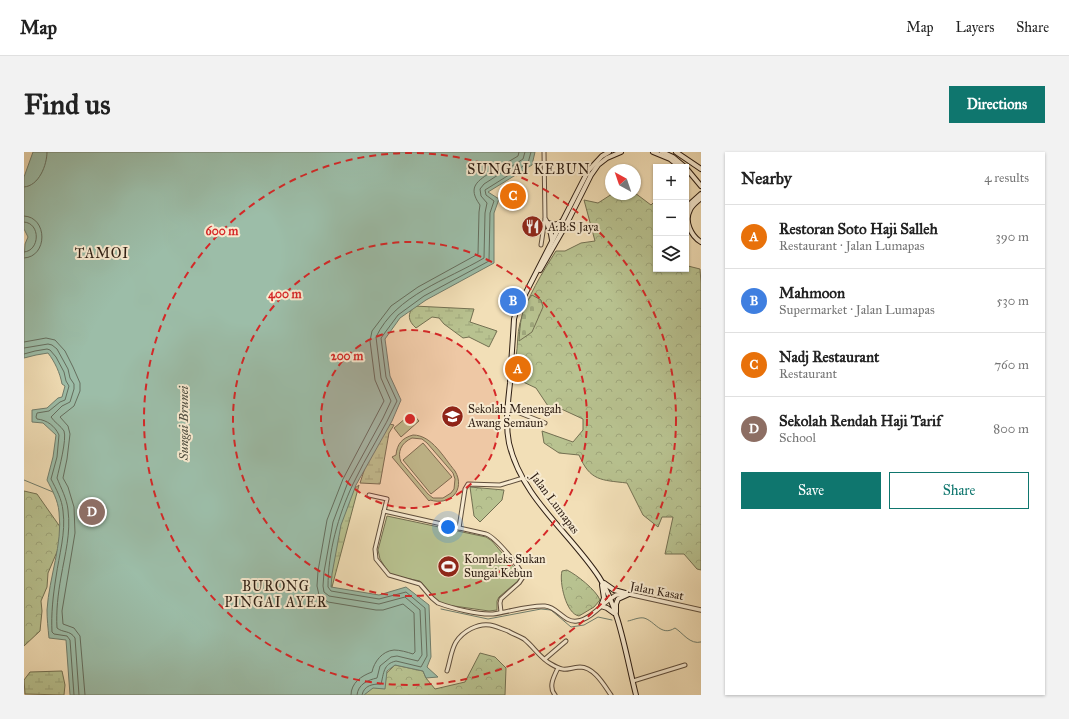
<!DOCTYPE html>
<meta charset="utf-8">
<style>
body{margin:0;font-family:"IM FELL Great Primer",serif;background:#f2f2f2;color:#222}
.controls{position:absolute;right:12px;top:12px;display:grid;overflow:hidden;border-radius:0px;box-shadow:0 1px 3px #0004}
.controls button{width:36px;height:36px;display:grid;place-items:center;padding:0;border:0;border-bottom:1px solid #e0e0e0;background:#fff;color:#222;font:20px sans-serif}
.compass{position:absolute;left:581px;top:12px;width:36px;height:36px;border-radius:50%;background:#fff;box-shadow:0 1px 3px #0004;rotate:320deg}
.you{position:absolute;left:424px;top:375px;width:14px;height:14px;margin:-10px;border:3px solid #fff;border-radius:50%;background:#1a73e8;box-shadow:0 0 0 6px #1a73e833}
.badge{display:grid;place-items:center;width:26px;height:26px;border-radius:50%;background:#0f766e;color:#fff;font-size:13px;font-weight:700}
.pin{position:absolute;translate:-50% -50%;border:2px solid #fff;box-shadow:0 1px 4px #0006}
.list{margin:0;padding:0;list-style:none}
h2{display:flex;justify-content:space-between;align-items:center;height:52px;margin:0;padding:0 16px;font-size:17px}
h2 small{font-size:13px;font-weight:400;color:#767676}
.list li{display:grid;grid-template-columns:26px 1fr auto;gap:12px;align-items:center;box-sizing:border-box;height:64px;padding:0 16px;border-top:1px solid #e0e0e0}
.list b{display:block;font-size:15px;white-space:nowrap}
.list p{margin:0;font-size:13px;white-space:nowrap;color:#767676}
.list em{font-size:13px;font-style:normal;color:#767676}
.actions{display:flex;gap:8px;padding:12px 16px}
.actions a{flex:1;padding:9px 0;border:1px solid #0f766e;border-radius:0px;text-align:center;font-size:14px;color:#0f766e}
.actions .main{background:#0f766e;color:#fff}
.icon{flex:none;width:22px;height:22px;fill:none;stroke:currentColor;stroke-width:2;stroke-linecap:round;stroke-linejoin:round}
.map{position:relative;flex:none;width:677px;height:543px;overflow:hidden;border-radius:0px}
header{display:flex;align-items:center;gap:24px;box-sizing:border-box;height:56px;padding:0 20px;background:#fff;border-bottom:1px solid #e0e0e0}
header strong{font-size:19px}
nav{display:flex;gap:22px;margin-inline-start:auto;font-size:14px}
.intro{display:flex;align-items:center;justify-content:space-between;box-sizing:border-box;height:96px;padding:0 24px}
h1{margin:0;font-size:28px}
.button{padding:10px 18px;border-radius:0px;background:#0f766e;color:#fff;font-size:14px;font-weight:700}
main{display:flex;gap:24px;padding:0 24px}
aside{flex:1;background:#fff;border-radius:0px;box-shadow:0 1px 3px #0004}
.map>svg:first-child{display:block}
</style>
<header>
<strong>Map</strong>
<nav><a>Map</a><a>Layers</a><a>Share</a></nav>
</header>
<div class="intro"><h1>Find us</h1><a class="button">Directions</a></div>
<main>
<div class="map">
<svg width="677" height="543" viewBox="0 0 677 543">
<defs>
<pattern id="forest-crowns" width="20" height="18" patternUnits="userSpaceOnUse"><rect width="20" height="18" fill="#b8c290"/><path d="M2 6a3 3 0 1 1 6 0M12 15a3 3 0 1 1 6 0" fill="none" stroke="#9ea67b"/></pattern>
<pattern id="wetland-marsh" width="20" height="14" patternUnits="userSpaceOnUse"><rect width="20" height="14" fill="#b8c290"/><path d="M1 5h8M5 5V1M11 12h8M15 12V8" fill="none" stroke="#9ea67b"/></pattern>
<pattern id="cemetery-stones" width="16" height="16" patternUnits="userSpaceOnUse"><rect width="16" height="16" fill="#b8c290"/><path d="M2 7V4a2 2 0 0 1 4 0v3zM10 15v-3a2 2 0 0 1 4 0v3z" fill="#9ea67b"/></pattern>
</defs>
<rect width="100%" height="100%" fill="#f2dfb7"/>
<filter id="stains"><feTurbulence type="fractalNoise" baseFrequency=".005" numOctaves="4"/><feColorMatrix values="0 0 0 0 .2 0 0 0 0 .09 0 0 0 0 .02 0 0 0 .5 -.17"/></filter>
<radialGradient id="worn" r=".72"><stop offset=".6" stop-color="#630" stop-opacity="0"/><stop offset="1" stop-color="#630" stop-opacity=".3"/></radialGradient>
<g fill="url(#forest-crowns)" stroke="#737052">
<path d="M611,41L627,53L632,48V117H662V108L664,114L676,117L677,131V418L673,417L660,402H641L649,365H638L634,375L619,363L603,331C577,328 566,329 555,303L535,301L520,291L518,279L549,290L559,278V267L533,255L524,254L512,236L495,228L500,210L492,205C494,194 493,182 496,171C503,145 518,121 532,99H541L557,91L571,89L560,48L574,51L588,42H611Z"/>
<polygon points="446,335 480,338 478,348 456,370 450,364"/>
<polygon points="0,339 13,342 39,379 38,388 24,421 23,435 17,449 18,459 16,479 0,494"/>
<path d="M543,418C553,423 572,438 576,448L570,455L555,464C542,462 535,430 538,419Z"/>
<polygon points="456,501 471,505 482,516 481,543 340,543 371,513 399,519 402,526 411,537 441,530"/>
</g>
<g fill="url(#wetland-marsh)" stroke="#737052">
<path d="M390,154L450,157L446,170L473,179L465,195L445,185L439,186L420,172L415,166L408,165L392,176C384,169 383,162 390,154Z"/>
<polygon points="356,270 370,273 365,281 356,332 336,331"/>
<polygon points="335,333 308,435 304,427 308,392 327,339"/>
<polygon points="38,519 41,533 40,543 1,542 0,528 6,520"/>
</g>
<path fill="url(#cemetery-stones)" stroke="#737052" d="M508,143L517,148L519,155L508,180L495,189C496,173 497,155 508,143Z"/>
<g fill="#b8c290" stroke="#737052" fill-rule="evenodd">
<polygon points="388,261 395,269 377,285 370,276"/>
<path d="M389,283C408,283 420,306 431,319C442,338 426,354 406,348L405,349L368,305L372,303C373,292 378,286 389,283ZM388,286L398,287L403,291L429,321L431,327L430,337L427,341L419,346H409L404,342L377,310C373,300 377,291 388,286Z"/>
<polygon points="399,291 428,325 407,342 379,308"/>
<polygon points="363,364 462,385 468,389 495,421 495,428 475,445 473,449 473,458 465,459 416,452 396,429 366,423 356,407 354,398"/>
</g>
<path fill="#9cbda8" stroke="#707d6c" d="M9,0H511L508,13L464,40L475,47L470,61V111L402,148L376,166L361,187L366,224L377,248L368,269L332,333L317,373L308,422L307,435L355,443L382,435L405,453L407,505L403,515L414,525L402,526L399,519L371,513L363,519L361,537L349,536L340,543H46L42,488L25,486C24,476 23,467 23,458C25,425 39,392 35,360C34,348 28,338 23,328L29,305L32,283L19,271L8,270V258L23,256L34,246L38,245L41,234L38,232C36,221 31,210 24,201L12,203L0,206V107L1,92L4,85L0,77V25Z"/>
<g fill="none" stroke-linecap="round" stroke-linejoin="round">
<g stroke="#656e5e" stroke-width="1">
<path d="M0,35C15,34 23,13 23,0"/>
<path d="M0,64C24,65 24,105 0,106"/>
<path d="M0,70C17,71 16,99 0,100"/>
<polyline points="0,190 22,186 31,188 41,199 49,215 56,231 56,239 50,254 36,265 44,274 46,282 43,307 39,326 44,335 50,355 51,381 38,459 39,472 50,476 56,484 61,543"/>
<path d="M0,196L24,192L28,193L33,197L44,217L46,226L50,232V237L46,250L38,254L27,265C30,270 37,274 40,279C43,287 35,317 33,326C37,336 43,347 44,358C47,381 41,402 37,425C34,442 32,459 33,476C39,481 46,478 51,486L55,543"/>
<path d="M0,202L11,199L23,197L26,198L32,205L40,220L42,229L45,234L41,248L36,250L25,259L13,261L12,265L13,267C23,268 31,274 35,283L33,305L27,327C32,337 38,347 39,359C42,381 35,403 32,425C29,444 27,462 28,480L30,482L43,484L46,488L50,543"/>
<path d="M327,543C327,531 337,524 348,520C350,510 358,499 370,498C376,498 383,500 389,502L391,500L390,461L379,452L359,458H352L304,450L295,443L293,434L294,419L303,368L319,327L360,249L351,228L346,189L348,179L367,154L394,135L454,102L455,60L456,53C443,35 453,29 469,19C477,14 486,9 494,4L495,0"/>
<path d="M333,543C334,532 344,528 353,526L356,514L367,505L373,504L394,509L398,503L396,458L381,445L355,452L305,444L300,440L299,434L300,420L309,370L324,330L359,266L367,249L357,226L352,185C372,143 423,128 460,106L461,61L463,51L457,44L456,37L460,32L499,7L501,0"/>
<path d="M338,543C340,533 349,532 357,532C360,521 359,512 372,509L397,515L403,504L401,456L382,440L355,447L307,439L304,435C304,400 314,364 329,332C342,304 360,278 373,249L362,225L357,186L374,163L400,144L465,109L466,61L470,49L462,43L461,38L504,11L507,0"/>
</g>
<g stroke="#707d6c" stroke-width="1">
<polyline points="0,328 29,340"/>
<polyline points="417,457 464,467 517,457 527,458 547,475 560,473 574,465 588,468"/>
<path d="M604,469C609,468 615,465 620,466C631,469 637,485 651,476C659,481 666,493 677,490"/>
</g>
<defs>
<g id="minor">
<polyline points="520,0 521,66 524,71 532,79"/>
<polyline points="517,93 521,67"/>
<polyline points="483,256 521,271"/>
<path d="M345,343L363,347L351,397L352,407L365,423L396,432L408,446L414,451C427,456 455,463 469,462C485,460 505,453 521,454C534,455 540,471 553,469C565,468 577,454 586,447"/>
<path d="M360,359L462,382C471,385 497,415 499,425L495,431L477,447L476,451L477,460"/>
<polyline points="435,376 441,337 444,332 476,333 499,326"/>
<polyline points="521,507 542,489"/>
<path d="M423,519C426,510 427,498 432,490C439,479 454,471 466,473C472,474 478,477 484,479C489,482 495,484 500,487C510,495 516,506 527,512C542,521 542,516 556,515C570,515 580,533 587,543"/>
<polyline points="609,529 661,513"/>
<path d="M531,543C524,535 530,524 534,516"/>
</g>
<polyline id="tertiary" points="586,447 592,443 605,442 677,458"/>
<g id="secondary">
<path d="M585,0L578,4L564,19L492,160L490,167C489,188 487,209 486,231C484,250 481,271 485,291C497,345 546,381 575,425C595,455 603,508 612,543"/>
<polyline points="629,0 646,7 656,15"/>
<polyline points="638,0 649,5 661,15"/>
<polyline points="652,0 677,17"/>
<polyline points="662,16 677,34"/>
<path d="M677,46C673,50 668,53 666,58C660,69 667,84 677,90"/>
<polyline points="664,57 667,51 677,42"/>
<path d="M528,88L527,82L523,71C529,72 532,74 537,70"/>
<polyline points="516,118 543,71 567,23 574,13 583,6 597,0"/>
<polyline points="580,431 590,438 605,442"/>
<polyline points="578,433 580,446 577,454 583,456 590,461"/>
<polyline points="592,460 592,452 594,447 605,442"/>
</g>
</defs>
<use href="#minor" stroke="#5f4e3c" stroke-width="5"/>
<use href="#tertiary" stroke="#5f4e3c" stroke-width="5.5"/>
<use href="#secondary" stroke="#2e1e13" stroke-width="6"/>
<use href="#minor" stroke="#f7ead0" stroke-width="3"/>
<use href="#tertiary" stroke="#f7ead0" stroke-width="3.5"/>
<use href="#secondary" stroke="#f7ead0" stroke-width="4"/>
</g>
<circle cx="386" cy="267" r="89" fill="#d62828" fill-opacity=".12"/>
<g fill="none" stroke="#d62828" stroke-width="2" stroke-dasharray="7 5">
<circle cx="386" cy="267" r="89"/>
<circle cx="386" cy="267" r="177"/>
<circle cx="386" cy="267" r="266"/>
</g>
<defs>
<symbol id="restaurant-disc" viewBox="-11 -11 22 22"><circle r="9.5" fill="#8f2418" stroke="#f7ead0"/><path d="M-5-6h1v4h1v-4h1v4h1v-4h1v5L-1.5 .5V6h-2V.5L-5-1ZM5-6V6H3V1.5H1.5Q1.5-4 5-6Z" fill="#fff"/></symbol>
<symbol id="school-disc" viewBox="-11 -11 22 22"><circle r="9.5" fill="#8f2418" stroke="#f7ead0"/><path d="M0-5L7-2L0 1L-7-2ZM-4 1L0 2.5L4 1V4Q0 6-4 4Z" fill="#fff"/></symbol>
<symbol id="stadium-disc" viewBox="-11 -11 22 22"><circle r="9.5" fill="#8f2418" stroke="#f7ead0"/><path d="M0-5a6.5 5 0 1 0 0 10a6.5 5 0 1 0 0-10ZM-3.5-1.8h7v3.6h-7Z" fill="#fff"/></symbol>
</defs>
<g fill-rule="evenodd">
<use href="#restaurant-disc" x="496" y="62" width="25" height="25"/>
<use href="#school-disc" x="416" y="252" width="25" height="25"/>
<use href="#stadium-disc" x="412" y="402" width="25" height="25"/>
</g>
<g text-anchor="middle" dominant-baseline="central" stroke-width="4" stroke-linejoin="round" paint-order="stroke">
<g font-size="12" fill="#2e1e13" stroke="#f7ead0" text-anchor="start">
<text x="524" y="75">A.B.S Jaya</text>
<text x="444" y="257">Sekolah Menengah<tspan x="444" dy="14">Awang Semaun</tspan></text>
<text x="440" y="407">Kompleks Sukan<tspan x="440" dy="14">Sungai Kebun</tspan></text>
</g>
<g font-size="12" fill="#2e1e13" stroke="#f7ead0">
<text transform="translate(531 351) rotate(53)">Jalan Lumapas</text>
<text transform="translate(633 439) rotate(11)">Jalan Kasat</text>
</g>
<g font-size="13" font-style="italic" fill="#4f4e40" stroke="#f7ead0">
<text transform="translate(160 271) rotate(-90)">Sungai Brunei</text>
</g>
<g font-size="14" letter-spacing="1" fill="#2e1e13" stroke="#f7ead0">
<text x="505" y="17">SUNGAI KEBUN</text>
<text x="78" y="101">TAMOI</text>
<text x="252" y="434">BURONG<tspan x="252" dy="16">PINGAI AYER</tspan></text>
</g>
</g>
<circle cx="386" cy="267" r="6" fill="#d62828" stroke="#f7ead0" stroke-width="2"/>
<g font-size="12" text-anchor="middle" font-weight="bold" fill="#d62828" stroke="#f7ead0" stroke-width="4" stroke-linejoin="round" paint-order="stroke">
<text x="198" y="83">600 m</text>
<text x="261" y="146">400 m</text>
<text x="323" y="208">200 m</text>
</g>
<rect width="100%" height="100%" filter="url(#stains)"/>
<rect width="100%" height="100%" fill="url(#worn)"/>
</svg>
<div class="controls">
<button>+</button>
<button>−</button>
<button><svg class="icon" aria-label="layers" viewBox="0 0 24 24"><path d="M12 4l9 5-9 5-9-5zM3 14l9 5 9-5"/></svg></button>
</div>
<svg class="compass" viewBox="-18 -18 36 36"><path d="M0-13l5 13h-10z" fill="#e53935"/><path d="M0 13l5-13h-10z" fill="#767676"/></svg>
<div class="you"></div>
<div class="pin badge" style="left:494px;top:217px;background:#e8710a">A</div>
<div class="pin badge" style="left:489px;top:149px;background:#3f7fe0">B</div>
<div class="pin badge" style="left:489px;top:44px;background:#e8710a">C</div>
<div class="pin badge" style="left:68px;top:360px;background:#8d6e63">D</div>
</div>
<aside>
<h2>Nearby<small>4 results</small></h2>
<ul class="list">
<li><span class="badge" style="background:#e8710a">A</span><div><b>Restoran Soto Haji Salleh</b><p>Restaurant · Jalan Lumapas</p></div><em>390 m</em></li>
<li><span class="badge" style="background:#3f7fe0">B</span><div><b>Mahmoon</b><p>Supermarket · Jalan Lumapas</p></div><em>530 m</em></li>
<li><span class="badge" style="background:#e8710a">C</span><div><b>Nadj Restaurant</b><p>Restaurant</p></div><em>760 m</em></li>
<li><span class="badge" style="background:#8d6e63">D</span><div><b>Sekolah Rendah Haji Tarif</b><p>School</p></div><em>800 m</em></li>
</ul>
<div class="actions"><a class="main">Save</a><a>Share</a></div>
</aside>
</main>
